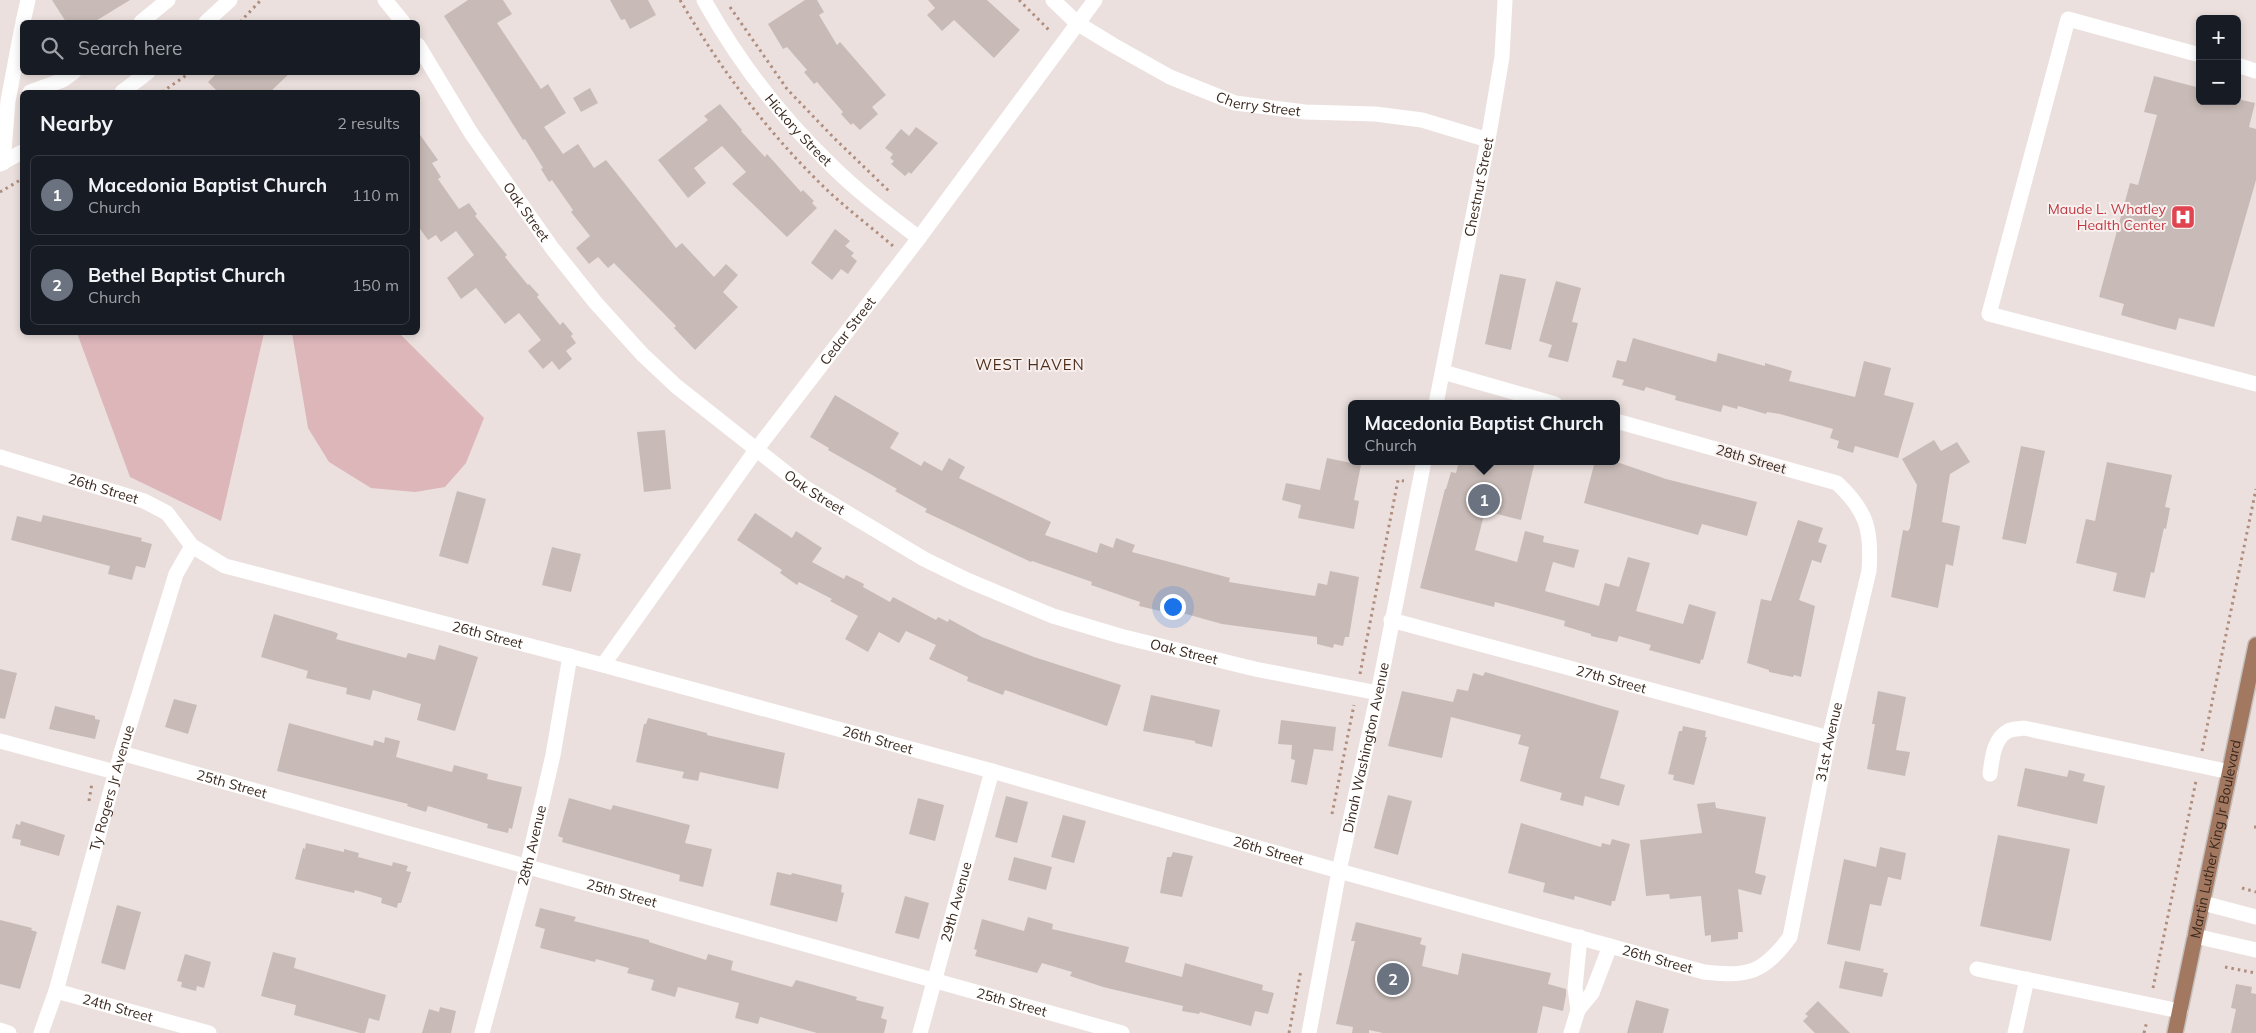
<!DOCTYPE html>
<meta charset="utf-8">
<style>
body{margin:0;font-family:Mulish,sans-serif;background:#242831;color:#f1f3f6}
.controls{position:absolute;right:15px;top:15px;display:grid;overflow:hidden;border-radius:8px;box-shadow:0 2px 8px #0003}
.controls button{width:45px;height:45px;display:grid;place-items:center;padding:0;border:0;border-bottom:1px solid #363941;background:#171b24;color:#f1f3f6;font:25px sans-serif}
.you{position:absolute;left:1172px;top:606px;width:18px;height:18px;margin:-12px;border:4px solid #fff;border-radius:50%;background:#1a73e8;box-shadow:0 0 0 8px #1a73e833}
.badge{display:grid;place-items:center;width:32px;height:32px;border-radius:50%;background:#4f66f9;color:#fff;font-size:16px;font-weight:700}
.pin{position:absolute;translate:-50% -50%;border:2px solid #fff;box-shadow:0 1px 5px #0006}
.popup{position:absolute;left:1348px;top:400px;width:272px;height:65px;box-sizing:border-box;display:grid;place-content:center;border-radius:8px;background:#171b24;filter:drop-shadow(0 1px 4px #0005);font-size:16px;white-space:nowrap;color:#9ea1a6}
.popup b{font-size:19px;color:#f1f3f6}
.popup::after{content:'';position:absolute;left:50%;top:100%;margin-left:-10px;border:10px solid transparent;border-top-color:#171b24}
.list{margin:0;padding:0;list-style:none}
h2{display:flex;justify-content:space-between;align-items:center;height:65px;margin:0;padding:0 20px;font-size:21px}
h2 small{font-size:16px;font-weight:400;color:#9ea1a6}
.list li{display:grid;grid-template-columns:32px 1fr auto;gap:15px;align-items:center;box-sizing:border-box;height:80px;margin:0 10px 10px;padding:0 10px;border:1px solid #363941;border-radius:8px}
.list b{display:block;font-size:19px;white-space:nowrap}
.list p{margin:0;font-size:16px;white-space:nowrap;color:#9ea1a6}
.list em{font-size:16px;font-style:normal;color:#9ea1a6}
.icon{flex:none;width:28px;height:28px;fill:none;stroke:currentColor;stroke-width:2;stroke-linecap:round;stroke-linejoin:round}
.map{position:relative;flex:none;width:2256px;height:1033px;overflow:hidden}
.search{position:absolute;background:#171b24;box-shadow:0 2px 8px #0003;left:20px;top:20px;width:400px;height:55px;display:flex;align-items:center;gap:12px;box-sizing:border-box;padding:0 18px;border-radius:8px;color:#9ea1a6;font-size:19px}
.panel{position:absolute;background:#171b24;box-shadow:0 2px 8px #0003;left:20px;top:90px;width:400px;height:245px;border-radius:8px}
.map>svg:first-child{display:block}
</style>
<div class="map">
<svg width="2256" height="1033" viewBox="0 0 2256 1033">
<rect width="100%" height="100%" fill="#ebe0de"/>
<g fill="#ddb6ba">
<polygon points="77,333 264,333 221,521 130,477"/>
<polygon points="292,333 399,333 484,418 466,463 445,487 415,492 371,488 329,462 308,428"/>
</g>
<g fill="#c8bbb7">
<polygon points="52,0 130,0 94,22 66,22"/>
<polygon points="468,0 503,0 512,14 497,23 541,89 548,84 566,113 544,127 563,154 578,144 594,168 606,160 676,248 682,243 714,277 726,264 738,275 723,292 738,307 695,350 674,328 676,326 614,263 608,268 598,257 589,264 576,248 590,236 571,212 573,210 552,180 549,182 541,169 543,168 525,139 523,140 444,16"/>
<polygon points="610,0 648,0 656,15 630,29 625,19 621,20"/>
<polygon points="805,0 817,0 824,12 819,15 837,45 840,42 886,95 872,107 878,114 860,130 853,123 851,125 841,114 843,112 817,82 814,84 804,72 807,70 787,47 783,49 768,24"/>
<polygon points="928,0 987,0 1020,30 994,58 954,20 942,31 927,15 935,8"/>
<polygon points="218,72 291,72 270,92 218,92 208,82"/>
<polygon points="2154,76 2200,88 2200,101 2237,101 2237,99 2255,103 2249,127 2256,129 2256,180 2214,327 2179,318 2176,330 2160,326 2121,315 2124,304 2099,297 2130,183 2138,185 2157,115 2144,112"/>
<polygon points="590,88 598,103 581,112 573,98"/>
<polygon points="720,104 742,130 741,131 765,157 767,154 801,192 803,190 814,201 812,203 817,208 787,237 732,184 746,172 722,146 694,168 706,183 688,198 658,160 708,120 704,116"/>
<polygon points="916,127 938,143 911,174 909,172 905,176 891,164 894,161 890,158 893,154 885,148 901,129 909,136"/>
<polygon points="418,132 438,160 432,163 441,177 438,179 459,209 469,203 477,214 475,216 507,255 505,257 528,285 529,284 539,295 537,297 560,325 563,322 573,334 571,336 576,343 566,351 572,359 559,370 552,361 543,369 528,351 541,340 519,313 505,324 476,288 461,299 447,278 474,255 456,231 441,242 436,235 428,240 418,226"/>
<polygon points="835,229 850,241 845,246 854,253 851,256 857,261 848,274 841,269 832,280 811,263"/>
<polygon points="1500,274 1526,279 1511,350 1485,344"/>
<polygon points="1556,281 1581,288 1572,322 1578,323 1568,362 1548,357 1552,345 1539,341"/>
<polygon points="1633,338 1716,362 1718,353 1765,366 1765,363 1792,371 1789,381 1855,397 1864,361 1891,368 1884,395 1914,403 1898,458 1855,446 1853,453 1837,448 1839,441 1830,438 1833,429 1780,414 1767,412 1766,414 1738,406 1737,409 1723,405 1721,412 1675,400 1676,396 1646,387 1644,391 1622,385 1624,380 1612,377 1617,360 1626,362"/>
<polygon points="835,395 899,433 890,448 921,466 924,461 942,471 949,458 965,467 959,478 1051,522 1045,535 1097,553 1100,543 1113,548 1116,538 1135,545 1132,552 1230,578 1229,582 1315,596 1318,583 1327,585 1330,571 1359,577 1349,637 1345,637 1343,646 1334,644 1333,648 1317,644 1317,637 1222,624 1161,607 1160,611 1139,606 1140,602 1091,585 1092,582 1032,561 1031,562 984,540 925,512 927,509 895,491 897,489 828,450 829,448 810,437"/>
<polygon points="665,430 671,489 644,492 637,432"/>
<polygon points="1934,440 1941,451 1957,442 1970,462 1950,474 1942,522 1960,526 1953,566 1946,564 1938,608 1891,597 1903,530 1908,531 1910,528 1917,485 1902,459"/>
<polygon points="2021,446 2045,451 2026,544 2002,539"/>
<polygon points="1327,458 1361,465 1354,500 1359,501 1354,529 1298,518 1301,505 1282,500 1286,483 1320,490"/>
<polygon points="1459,461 1535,461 1521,520 1485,511 1475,550 1517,562 1525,531 1544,536 1543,542 1579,550 1574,568 1553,562 1545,591 1599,606 1605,583 1619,587 1628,557 1650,563 1636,611 1683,624 1689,604 1716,612 1703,660 1701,659 1700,664 1649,650 1651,645 1619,636 1617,642 1591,636 1591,634 1564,626 1565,621 1558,619 1495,602 1494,607 1420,588 1445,489 1446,489 1451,472 1456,473"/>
<polygon points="1595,461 1614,461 1666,479 1757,502 1747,536 1702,524 1698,535 1584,503"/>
<polygon points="2107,462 2172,475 2165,507 2170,508 2166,529 2164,528 2154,573 2151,572 2145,598 2113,591 2117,573 2076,563 2086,519 2095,521"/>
<polygon points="457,491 486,499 468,564 439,556"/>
<polygon points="755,513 792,538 796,531 822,548 812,562 844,579 846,575 864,584 863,587 890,602 893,597 936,620 938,617 948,622 949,619 982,637 1034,657 1121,685 1107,726 1005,690 1003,695 967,681 968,677 929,659 936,645 906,631 899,643 879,632 868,652 845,639 858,616 830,601 832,599 799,582 797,585 780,573 782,570 737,540"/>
<polygon points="43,515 142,538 141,541 152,544 145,568 136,566 132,580 108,574 110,566 11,540 17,516 41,522"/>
<polygon points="1798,520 1823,528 1818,542 1827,545 1821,563 1812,560 1799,600 1815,606 1801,677 1794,675 1793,677 1769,672 1769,670 1747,663 1761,599 1771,601"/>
<polygon points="552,547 581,554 571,592 542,585"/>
<polygon points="274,614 335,632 338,634 336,639 406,658 408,653 435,660 439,645 478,657 455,731 417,720 421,704 373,690 370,700 346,694 347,688 306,678 308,671 261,657"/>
<polygon points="0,669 17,673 5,719 0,718"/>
<polygon points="1485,672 1619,711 1600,778 1625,785 1619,806 1585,796 1583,806 1560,800 1562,793 1520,781 1529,747 1518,744 1521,735 1451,717 1442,758 1388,746 1402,691 1453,702 1457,689 1468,691 1473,673 1483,676"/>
<polygon points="1878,691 1906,697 1896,750 1910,752 1905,776 1867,769 1875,724 1872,724"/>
<polygon points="1151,695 1220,710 1212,747 1195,743 1195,741 1143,731"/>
<polygon points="174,699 197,705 188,734 165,727"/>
<polygon points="55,706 95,716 95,719 100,720 95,739 49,729"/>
<polygon points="648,718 707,733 707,735 785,753 778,789 700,772 698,781 682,778 684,772 636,762 644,724 646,724"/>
<polygon points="1281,720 1336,727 1333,751 1314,749 1307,785 1291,782 1295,760 1291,759 1292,745 1278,744"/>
<polygon points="289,723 373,746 374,740 384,743 385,737 400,741 396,757 452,772 454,765 488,774 487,779 522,787 512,829 509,828 508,833 487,828 488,824 428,806 426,812 407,806 408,804 277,771"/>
<polygon points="1683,726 1706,731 1705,737 1707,737 1694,785 1673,780 1674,775 1668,774 1679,731 1682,731"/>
<polygon points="2025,768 2067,777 2069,770 2085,774 2083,781 2105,786 2097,824 2017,806"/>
<polygon points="1388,795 1412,801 1398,855 1374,848"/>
<polygon points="1006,796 1028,802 1017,843 995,837"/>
<polygon points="569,798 611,810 613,805 690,825 685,843 712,849 703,887 679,881 680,875 562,842 563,838 558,836"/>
<polygon points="918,798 944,805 935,841 909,834"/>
<polygon points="1715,802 1716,808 1766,817 1755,873 1766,876 1761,895 1738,889 1743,932 1738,932 1738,939 1711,942 1711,935 1705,936 1701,896 1670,899 1669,894 1646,896 1640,840 1702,833 1697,804"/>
<polygon points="1063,815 1086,821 1074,863 1051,857"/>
<polygon points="21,821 65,835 59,856 20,845 21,840 12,838 16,824 20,825"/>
<polygon points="1521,823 1601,847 1602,843 1610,845 1612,839 1630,844 1615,901 1612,901 1611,906 1575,896 1574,900 1543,892 1545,883 1508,873"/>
<polygon points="1998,835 2070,849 2051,941 1980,926"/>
<polygon points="306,843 344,852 344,849 359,853 358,857 392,866 393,862 408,866 406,871 411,872 401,903 398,903 397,908 381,903 382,898 355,890 354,893 295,879 303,848 305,849"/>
<polygon points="1880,847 1906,853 1901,880 1888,877 1881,906 1870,904 1860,951 1827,944 1844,859 1876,867"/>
<polygon points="1173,852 1193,856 1182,897 1160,893 1167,857 1171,857"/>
<polygon points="1014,857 1052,867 1046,890 1008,880"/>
<polygon points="777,872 791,875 792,873 842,885 841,892 844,893 837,922 770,905"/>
<polygon points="905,896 929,903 919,939 895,933"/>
<polygon points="117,905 141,912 125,970 101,963"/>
<polygon points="540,908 576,917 574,921 649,940 649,942 706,960 708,954 733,961 731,970 792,987 796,980 857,997 856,1000 884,1007 881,1018 887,1020 884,1033 817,1033 760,1017 758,1024 735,1018 739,1003 678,987 675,997 651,990 654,980 627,973 629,968 596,959 595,962 540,948 545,929 535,926"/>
<polygon points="1028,917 1053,924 1052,929 1129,947 1125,962 1182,977 1185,963 1263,985 1262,990 1274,993 1268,1014 1255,1011 1251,1026 1200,1012 1199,1014 1182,1011 1183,1006 1103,987 1070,976 1072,972 1042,963 1037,973 975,956 977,950 974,949 982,919 1024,931"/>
<polygon points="0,920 32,928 31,930 37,932 20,989 0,984"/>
<polygon points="1356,922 1422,938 1420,944 1426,946 1422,966 1458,975 1462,953 1551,973 1548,984 1566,989 1566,995 1563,1011 1543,1006 1537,1033 1383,1033 1369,1030 1369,1033 1352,1033 1353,1027 1336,1024 1355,941 1351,941"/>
<polygon points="273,952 296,958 294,968 386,995 379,1021 369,1018 365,1033 360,1033 294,1015 296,1005 261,996"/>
<polygon points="185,954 211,962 204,988 197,986 196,991 181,987 182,982 177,981"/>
<polygon points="1845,961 1884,969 1883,972 1888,973 1882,997 1839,988"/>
<polygon points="2236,984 2252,987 2251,993 2256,994 2256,1033 2231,1033 2236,1009 2231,1008"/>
<polygon points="1636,1000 1669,1009 1663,1033 1627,1033"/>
<polygon points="1818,1001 1850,1033 1815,1033 1803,1021 1808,1016 1805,1014"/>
<polygon points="440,1007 456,1011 451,1033 422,1033 429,1009 439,1012"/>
</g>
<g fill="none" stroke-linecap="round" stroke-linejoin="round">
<defs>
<g id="major">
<path id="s14" d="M2175,1033L2256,645"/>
</g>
</defs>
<use href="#major" stroke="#c4bfbc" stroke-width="18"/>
<g stroke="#b08d7d" stroke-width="3" stroke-dasharray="2.5 4" stroke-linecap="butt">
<path d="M680,0C721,70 768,133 826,189C847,209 871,227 893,246"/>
<polyline points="1019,0 1051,32"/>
<polyline points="730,7 787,89 834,138 890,192"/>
<polyline points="240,22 261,0"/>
<polyline points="162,92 191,72"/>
<polyline points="0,192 22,179"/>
<polyline points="1360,674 1398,480 1404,481"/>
<polyline points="2202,751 2256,489"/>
<polyline points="89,801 92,783"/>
<polyline points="1332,814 1354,705"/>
<polyline points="2254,827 2256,827"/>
<polyline points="2242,888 2256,892"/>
<polyline points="2225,967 2256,973"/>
<polyline points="2153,988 2196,781"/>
<polyline points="1289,1033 1301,970"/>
<polyline points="2144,1033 2147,1021"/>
</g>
<g stroke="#fff" stroke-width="15">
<polyline points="385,0 403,22"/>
<path id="s1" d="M704,0C738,61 781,117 831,165C858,192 889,215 919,238"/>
<path id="s2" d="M1053,0L1077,23L1113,45L1170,77L1235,103L1305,112L1375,114L1422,120L1488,140"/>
<polyline points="23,22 28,0"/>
<polyline points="141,22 168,0"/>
<polyline points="206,22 230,0"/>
<path id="s3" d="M418,45L471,133L552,248L595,302L642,354L676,386L804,487L924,559L967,580L1053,616L1120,636L1255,669L1378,693"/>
<polyline points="2200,55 2068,19 1989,314 2256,384"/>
<polyline points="2237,65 2256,71"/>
<polyline points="30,92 63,80 74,72"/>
<polyline points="122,92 148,72"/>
<polyline points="3,163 8,101 22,27"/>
<polyline points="0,164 22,152"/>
<polyline points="1443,372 1555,404"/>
<path id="s4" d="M1436,404L1488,140L1502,57L1505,0"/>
<path id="s5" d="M0,457L144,501L167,513L192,546L225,566L603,665L992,771L1339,871L1704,972C1749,977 1763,973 1790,937L1829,738L1869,571C1872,530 1867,511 1837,483L1616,421"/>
<path id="s6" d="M1391,620L1829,738"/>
<path id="s7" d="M603,665L756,450L919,238L1095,0"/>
<polyline points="0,741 115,772"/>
<path id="s8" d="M121,753L1122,1033"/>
<path d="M1990,774C1992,760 1993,739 2008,731C2012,729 2019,729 2024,728L2230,772"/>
<polyline points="2203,903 2256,917"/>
<polyline points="2195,936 2256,950"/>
<polyline points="1580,937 1575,988 1578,1010 1592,993 1610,946"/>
<polyline points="1977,969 2180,1011"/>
<path id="s9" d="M56,991L209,1033"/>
<polyline points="0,1030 9,1033"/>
<path id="s10" d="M41,1033L56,991L121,753L176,574L192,546"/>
<path id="s11" d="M482,1033L527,867L553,755L570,656"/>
<path id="s12" d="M920,1033L992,771"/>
<path id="s13" d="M1309,1033L1339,871L1378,693L1424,461"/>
<polyline points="1571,1033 1578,1010"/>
<polyline points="2015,1033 2027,979"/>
</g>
<use href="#major" stroke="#a37861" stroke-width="15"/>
</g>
<defs>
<symbol id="hospital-square" viewBox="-11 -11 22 22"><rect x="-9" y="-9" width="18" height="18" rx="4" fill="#e0444e" stroke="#f7f0ef"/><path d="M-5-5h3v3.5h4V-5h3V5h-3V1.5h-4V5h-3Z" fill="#fff"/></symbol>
</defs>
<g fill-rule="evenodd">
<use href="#hospital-square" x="2169" y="203" width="28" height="28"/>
</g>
<g text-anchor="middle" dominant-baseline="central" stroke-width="4" stroke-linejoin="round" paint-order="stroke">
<g font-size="14" fill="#3b291f" stroke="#f7f0ef">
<text stroke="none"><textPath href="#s2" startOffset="234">Cherry Street</textPath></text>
<text stroke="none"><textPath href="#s1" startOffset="161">Hickory Street</textPath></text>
<text stroke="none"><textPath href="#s4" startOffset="221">Chestnut Street</textPath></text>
<text stroke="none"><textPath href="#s3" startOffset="199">Oak Street</textPath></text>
<text stroke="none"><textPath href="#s7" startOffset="414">Cedar Street</textPath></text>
<text transform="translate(1751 459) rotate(16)">28th Street</text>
<text stroke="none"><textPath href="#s5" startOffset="108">26th Street</textPath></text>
<text stroke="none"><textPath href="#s3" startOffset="604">Oak Street</textPath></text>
<text stroke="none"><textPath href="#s5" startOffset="528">26th Street</textPath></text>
<text stroke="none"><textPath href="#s3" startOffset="1009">Oak Street</textPath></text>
<text stroke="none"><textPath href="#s6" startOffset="228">27th Street</textPath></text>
<text stroke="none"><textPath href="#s5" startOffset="932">26th Street</textPath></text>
<text stroke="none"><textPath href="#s5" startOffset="2089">31st Avenue</textPath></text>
<text stroke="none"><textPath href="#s13" startOffset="291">Dinah Washington Avenue</textPath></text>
<text stroke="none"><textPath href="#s8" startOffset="115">25th Street</textPath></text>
<text stroke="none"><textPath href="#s10" startOffset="255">Ty Rogers Jr Avenue</textPath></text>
<text stroke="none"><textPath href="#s14" startOffset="198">Martin Luther King Jr Boulevard</textPath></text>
<text stroke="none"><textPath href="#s11" startOffset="194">28th Avenue</textPath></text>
<text stroke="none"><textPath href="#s5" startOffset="1338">26th Street</textPath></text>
<text stroke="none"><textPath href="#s8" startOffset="520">25th Street</textPath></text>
<text stroke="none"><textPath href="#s12" startOffset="136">29th Avenue</textPath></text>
<text stroke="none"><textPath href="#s5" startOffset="1742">26th Street</textPath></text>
<text stroke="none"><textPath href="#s8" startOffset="925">25th Street</textPath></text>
<text stroke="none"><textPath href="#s9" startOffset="64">24th Street</textPath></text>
</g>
<g font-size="14" fill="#be3a42" stroke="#f7f0ef" text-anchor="end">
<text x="2166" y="209">Maude L. Whatley<tspan x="2166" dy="16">Health Center</tspan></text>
</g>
<g font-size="15" letter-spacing="1" fill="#4e2e1a" stroke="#f7f0ef">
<text x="1030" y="364">WEST HAVEN</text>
</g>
</g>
</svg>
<div class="controls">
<button>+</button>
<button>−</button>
</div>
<div class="you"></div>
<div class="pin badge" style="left:1484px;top:500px;background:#6b7280">1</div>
<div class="popup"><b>Macedonia Baptist Church</b>Church</div>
<div class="pin badge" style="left:1393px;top:979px;background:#6b7280">2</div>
<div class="search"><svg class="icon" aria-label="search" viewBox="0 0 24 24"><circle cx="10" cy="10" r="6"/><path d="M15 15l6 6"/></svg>Search here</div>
<section class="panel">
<h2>Nearby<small>2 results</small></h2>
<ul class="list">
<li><span class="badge" style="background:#6b7280">1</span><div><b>Macedonia Baptist Church</b><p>Church</p></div><em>110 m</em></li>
<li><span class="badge" style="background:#6b7280">2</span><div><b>Bethel Baptist Church</b><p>Church</p></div><em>150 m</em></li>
</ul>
</section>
</div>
